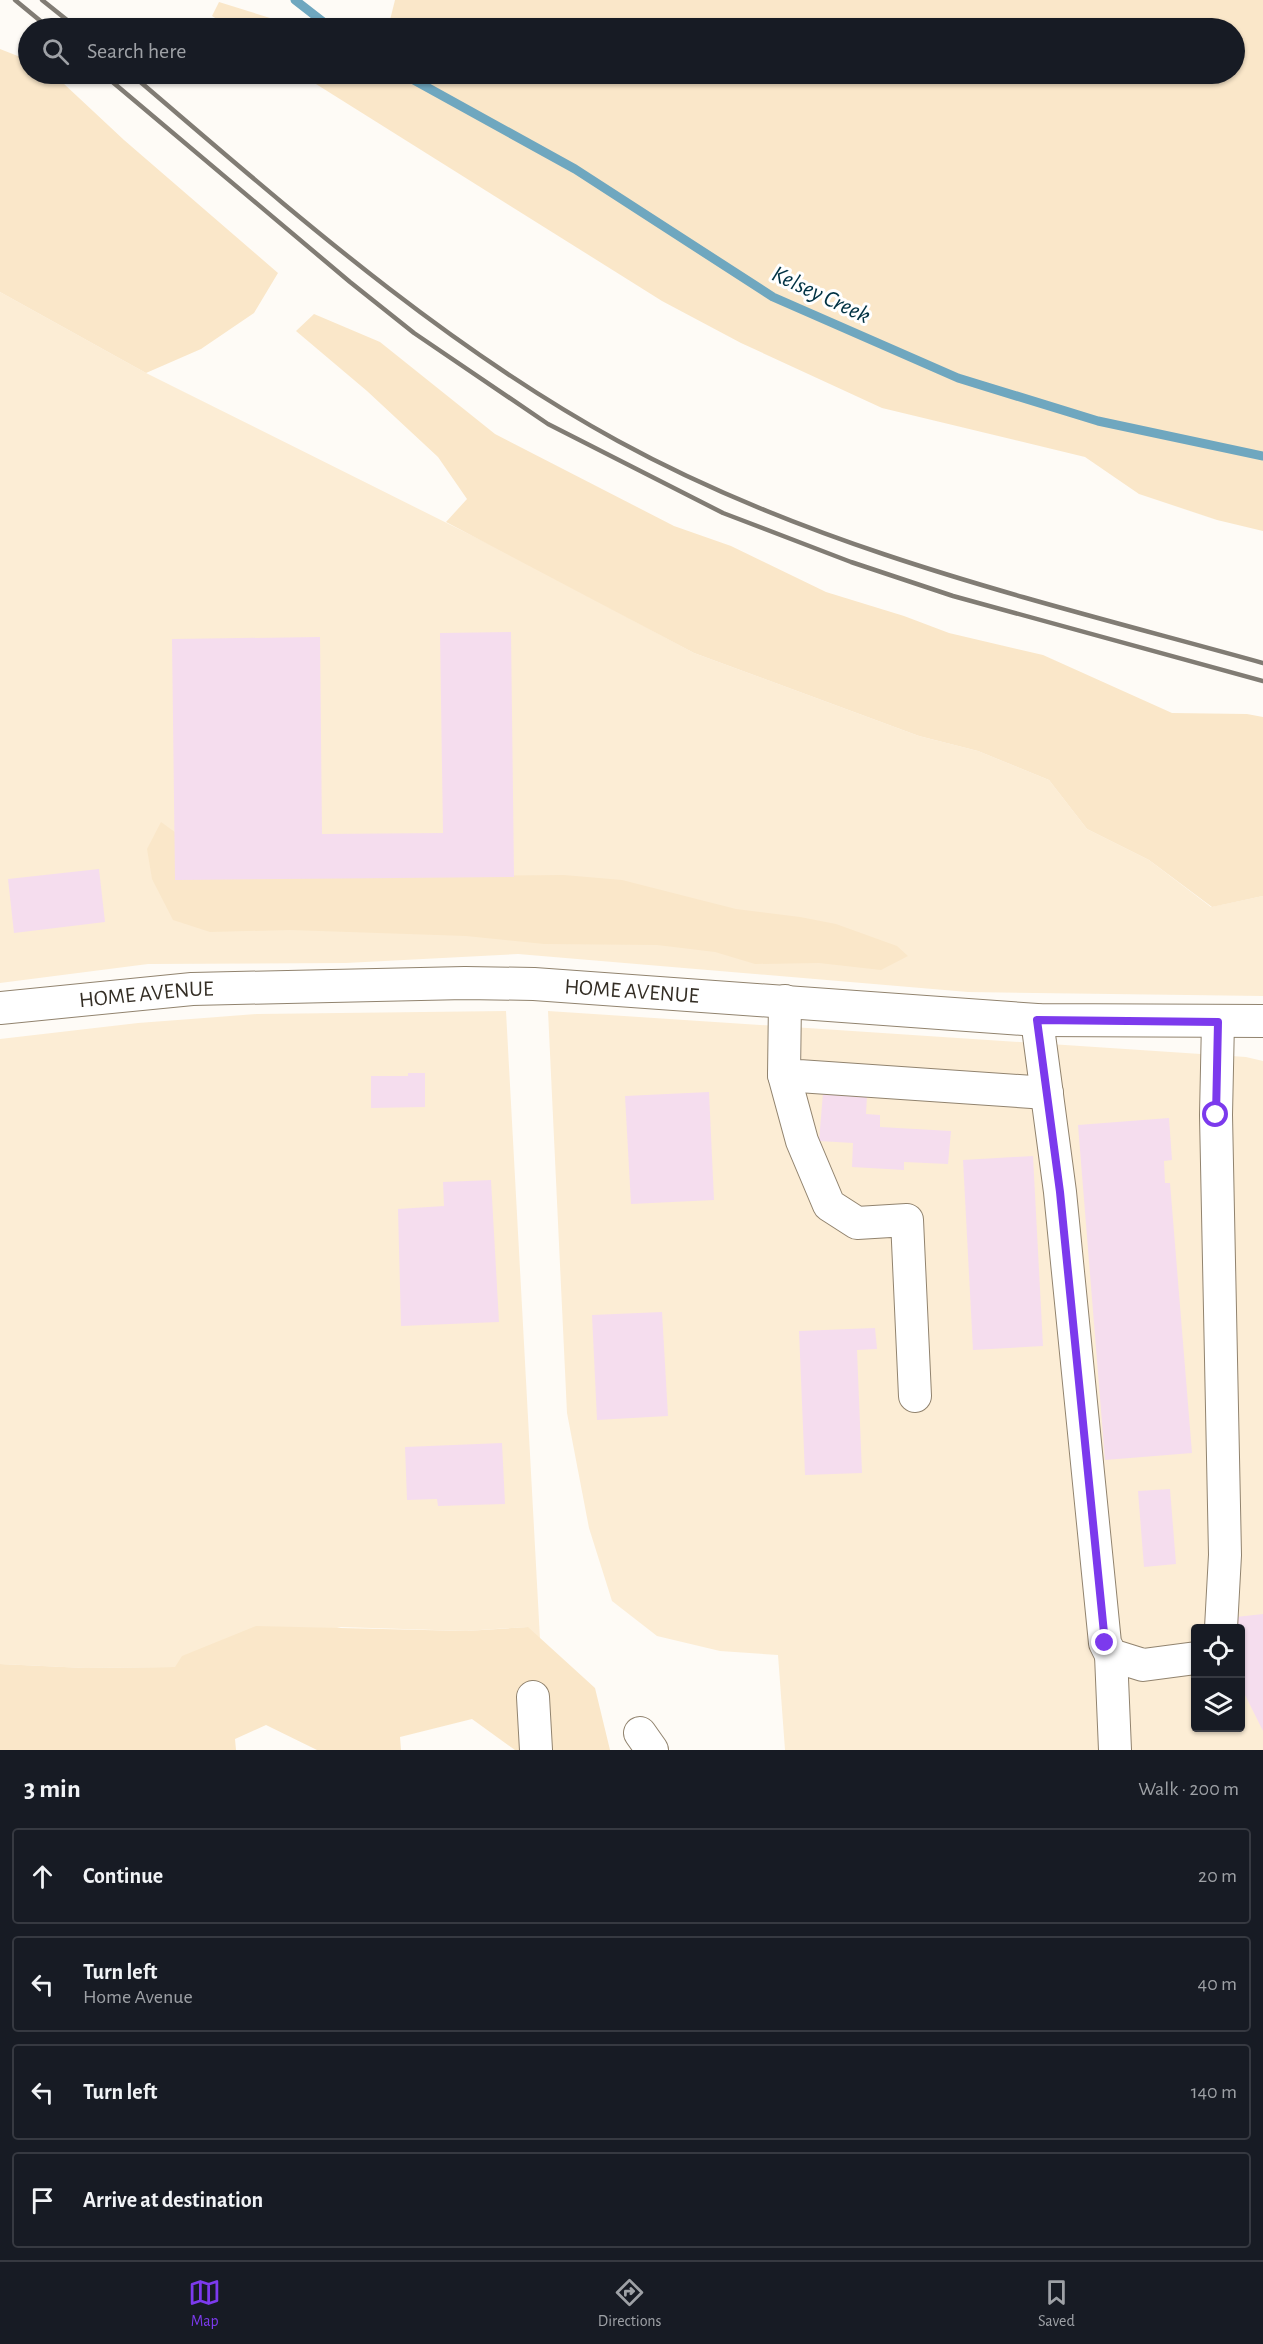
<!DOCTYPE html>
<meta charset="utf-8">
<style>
body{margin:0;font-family:"Alegreya Sans",sans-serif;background:#20242c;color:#f1f3f6}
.controls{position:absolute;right:18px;bottom:18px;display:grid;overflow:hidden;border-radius:6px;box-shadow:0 2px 4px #0004}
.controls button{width:54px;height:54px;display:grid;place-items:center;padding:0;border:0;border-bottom:2px solid #363941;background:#171b24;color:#f1f3f6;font:30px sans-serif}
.stop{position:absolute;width:18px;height:18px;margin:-14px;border:4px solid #7c3aed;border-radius:50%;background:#fff}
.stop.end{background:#7c3aed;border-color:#fff;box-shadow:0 2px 6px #0008}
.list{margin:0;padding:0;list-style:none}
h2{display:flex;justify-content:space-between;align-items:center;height:78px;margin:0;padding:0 24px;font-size:26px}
h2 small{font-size:20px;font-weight:400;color:#9ea1a6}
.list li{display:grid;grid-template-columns:39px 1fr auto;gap:18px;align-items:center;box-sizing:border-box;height:96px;margin:0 12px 12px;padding:0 12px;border:2px solid #363941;border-radius:6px}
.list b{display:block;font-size:22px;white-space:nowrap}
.list p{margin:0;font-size:20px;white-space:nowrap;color:#9ea1a6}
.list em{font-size:20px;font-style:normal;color:#9ea1a6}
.icon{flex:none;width:33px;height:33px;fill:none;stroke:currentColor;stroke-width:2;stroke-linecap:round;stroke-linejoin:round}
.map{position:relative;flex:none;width:1263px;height:1750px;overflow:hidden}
.search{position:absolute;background:#171b24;box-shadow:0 2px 4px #0004;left:18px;right:18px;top:18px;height:66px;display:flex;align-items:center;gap:15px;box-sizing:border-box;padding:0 21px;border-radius:33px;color:#9ea1a6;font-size:22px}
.sheet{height:510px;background:#171b24}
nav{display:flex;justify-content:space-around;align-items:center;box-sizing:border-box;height:84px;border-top:2px solid #363941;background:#171b24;font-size:16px;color:#9ea1a6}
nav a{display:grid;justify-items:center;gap:3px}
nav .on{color:#7c3aed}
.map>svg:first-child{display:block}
</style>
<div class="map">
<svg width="1263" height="1750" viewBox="0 0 1263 1750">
<rect width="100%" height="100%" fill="#fefbf6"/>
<g fill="#fcedd5" fill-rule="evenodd">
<polygon points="0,292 146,373 509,554 694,653 919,736 978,751 1049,780 1087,829 1149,860 1211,907 1263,896 1263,996 968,992 518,954 346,963 148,964 0,983"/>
<polygon points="506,1011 540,1639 527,1627 466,1631 341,1627 175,1667 85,1668 0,1664 0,1039 138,1023 257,1014"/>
<path d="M548,1011L1246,1057L1263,1061V1750H785L778,1655L720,1651L657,1636L612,1601L589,1528L567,1413ZM1196,1628H1240V1728H1196Z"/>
</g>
<g fill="#fae7c9">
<polygon points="395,0 1263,0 1263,531 1217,520 1139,494 1085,457 882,408 741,343 662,301 300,74 1234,74 1234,28 388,28"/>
<polygon points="219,2 302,28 231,28 212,16"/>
<polygon points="0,49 28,60 28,74 51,74 63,83 124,140 278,273 254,313 201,349 146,373 0,292"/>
<polygon points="314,314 380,342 495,434 674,526 731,546 826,592 904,616 949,633 1043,655 1172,713 1247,714 1263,717 1263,896 1212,907 1149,860 1087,829 1049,780 978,751 919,736 694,653 446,522 467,499 438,457 367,391 296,331"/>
<polygon points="161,822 201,851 462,876 564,875 622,880 736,909 800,917 836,924 897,946 908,956 881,970 819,963 755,964 715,952 657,945 544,944 466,936 290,930 210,932 173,920 152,879 147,849"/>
<polygon points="256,1626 466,1631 528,1627 595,1688 610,1750 515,1750 472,1719 400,1737 401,1750 317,1750 266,1725 235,1739 236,1750 0,1750 0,1664 85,1668 175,1667 182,1656"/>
</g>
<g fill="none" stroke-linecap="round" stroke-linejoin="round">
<g stroke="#6fa7bf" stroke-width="9">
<polyline points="295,0 331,28"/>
<polyline points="403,74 575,169 773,297 958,378 1098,421 1263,456"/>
</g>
</g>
<g fill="#f5ddee">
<polygon points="511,632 514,877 175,880 172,639 320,637 322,834 443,833 440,633"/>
<polygon points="99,869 105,922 14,933 8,879"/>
<polygon points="408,1073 425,1073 425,1107 371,1108 371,1076 408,1076"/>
<polygon points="709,1092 714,1200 631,1204 625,1096"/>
<polygon points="823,1093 867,1096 866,1114 880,1115 880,1127 951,1131 948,1164 904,1162 904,1170 852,1167 853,1143 819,1141"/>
<polygon points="1169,1118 1172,1160 1164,1161 1165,1183 1170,1183 1192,1453 1105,1460 1078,1125"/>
<polygon points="1033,1156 1043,1346 973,1350 963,1160"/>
<polygon points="491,1180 499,1322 401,1326 398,1209 444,1206 443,1182"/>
<polygon points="662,1312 668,1416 597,1420 592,1315"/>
<polygon points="875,1328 877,1349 857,1350 862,1473 805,1475 799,1331"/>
<polygon points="502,1443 505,1504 438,1506 437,1499 407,1500 405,1447"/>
<polygon points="1170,1489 1176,1564 1144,1567 1138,1491"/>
<polygon points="1263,1614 1263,1731 1243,1691 1240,1628 1237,1628 1236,1617"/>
</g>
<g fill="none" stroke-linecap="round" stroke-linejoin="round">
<defs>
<g id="minor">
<polyline points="785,1001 784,1075 1047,1093"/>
<path id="s1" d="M0,1008L192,989L465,983L534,984L1037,1020L1263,1021"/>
<polyline points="1037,1020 1060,1192 1105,1643 1111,1655 1143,1665 1196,1658"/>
<polyline points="1218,1021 1216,1115 1225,1555 1221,1628"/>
<polyline points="784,1075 802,1141 829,1205 857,1223 907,1220 915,1396"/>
<polyline points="1111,1655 1115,1750"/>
<polyline points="533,1697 536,1750"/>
<polyline points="640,1733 652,1750"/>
</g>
</defs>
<use href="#minor" stroke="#91836e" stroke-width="34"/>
<use href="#minor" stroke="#fff" stroke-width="32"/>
<g stroke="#817c74" stroke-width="4.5">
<polyline points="15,0 49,28"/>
<polyline points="42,0 77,28"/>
<polyline points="103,74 350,282 414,333 548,424 723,513 851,562 953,596 1263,681"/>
<path d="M131,74C286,206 439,343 618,441C819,551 1044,602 1263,663"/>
</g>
</g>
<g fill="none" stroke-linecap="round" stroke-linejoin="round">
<polyline stroke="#7c3aed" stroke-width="8" points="1105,1643 1060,1192 1037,1020 1218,1022 1216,1115"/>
</g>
<g text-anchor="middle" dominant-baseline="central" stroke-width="6" stroke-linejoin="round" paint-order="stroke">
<g font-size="22" fill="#342e25" stroke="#fff">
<text stroke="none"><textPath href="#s1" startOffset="633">HOME AVENUE</textPath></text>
<text stroke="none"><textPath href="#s1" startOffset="147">HOME AVENUE</textPath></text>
</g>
<g font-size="24" font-style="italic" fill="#003243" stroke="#fff">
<text transform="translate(821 295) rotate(25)">Kelsey Creek</text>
</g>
</g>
</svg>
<div class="controls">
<button><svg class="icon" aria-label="locate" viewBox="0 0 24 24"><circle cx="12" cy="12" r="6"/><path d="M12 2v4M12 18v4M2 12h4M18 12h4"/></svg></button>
<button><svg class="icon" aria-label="layers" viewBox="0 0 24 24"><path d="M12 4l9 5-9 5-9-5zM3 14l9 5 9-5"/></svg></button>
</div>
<div class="stop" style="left:1216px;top:1115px"></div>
<div class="stop end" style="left:1105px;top:1643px"></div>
<div class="search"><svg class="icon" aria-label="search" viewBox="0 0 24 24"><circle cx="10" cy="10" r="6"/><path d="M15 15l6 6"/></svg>Search here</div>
</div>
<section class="sheet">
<h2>3 min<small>Walk · 200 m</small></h2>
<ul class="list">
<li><svg class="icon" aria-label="ahead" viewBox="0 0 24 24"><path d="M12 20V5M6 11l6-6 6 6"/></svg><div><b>Continue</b></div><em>20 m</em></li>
<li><svg class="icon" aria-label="left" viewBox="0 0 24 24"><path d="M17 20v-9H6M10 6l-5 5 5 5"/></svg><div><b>Turn left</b><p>Home Avenue</p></div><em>40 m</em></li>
<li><svg class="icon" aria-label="left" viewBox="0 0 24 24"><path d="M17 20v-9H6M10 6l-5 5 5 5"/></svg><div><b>Turn left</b></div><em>140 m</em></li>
<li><svg class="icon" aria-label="arrive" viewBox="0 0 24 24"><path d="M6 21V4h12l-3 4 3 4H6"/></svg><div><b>Arrive at destination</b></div></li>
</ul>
</section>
<nav>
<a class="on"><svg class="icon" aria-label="map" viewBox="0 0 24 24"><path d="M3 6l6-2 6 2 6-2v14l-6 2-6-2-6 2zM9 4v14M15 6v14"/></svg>Map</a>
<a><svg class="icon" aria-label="directions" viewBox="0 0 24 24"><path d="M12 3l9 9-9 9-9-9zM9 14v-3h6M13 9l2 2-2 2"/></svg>Directions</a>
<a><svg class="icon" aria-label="saved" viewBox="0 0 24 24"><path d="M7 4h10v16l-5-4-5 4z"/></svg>Saved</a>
</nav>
